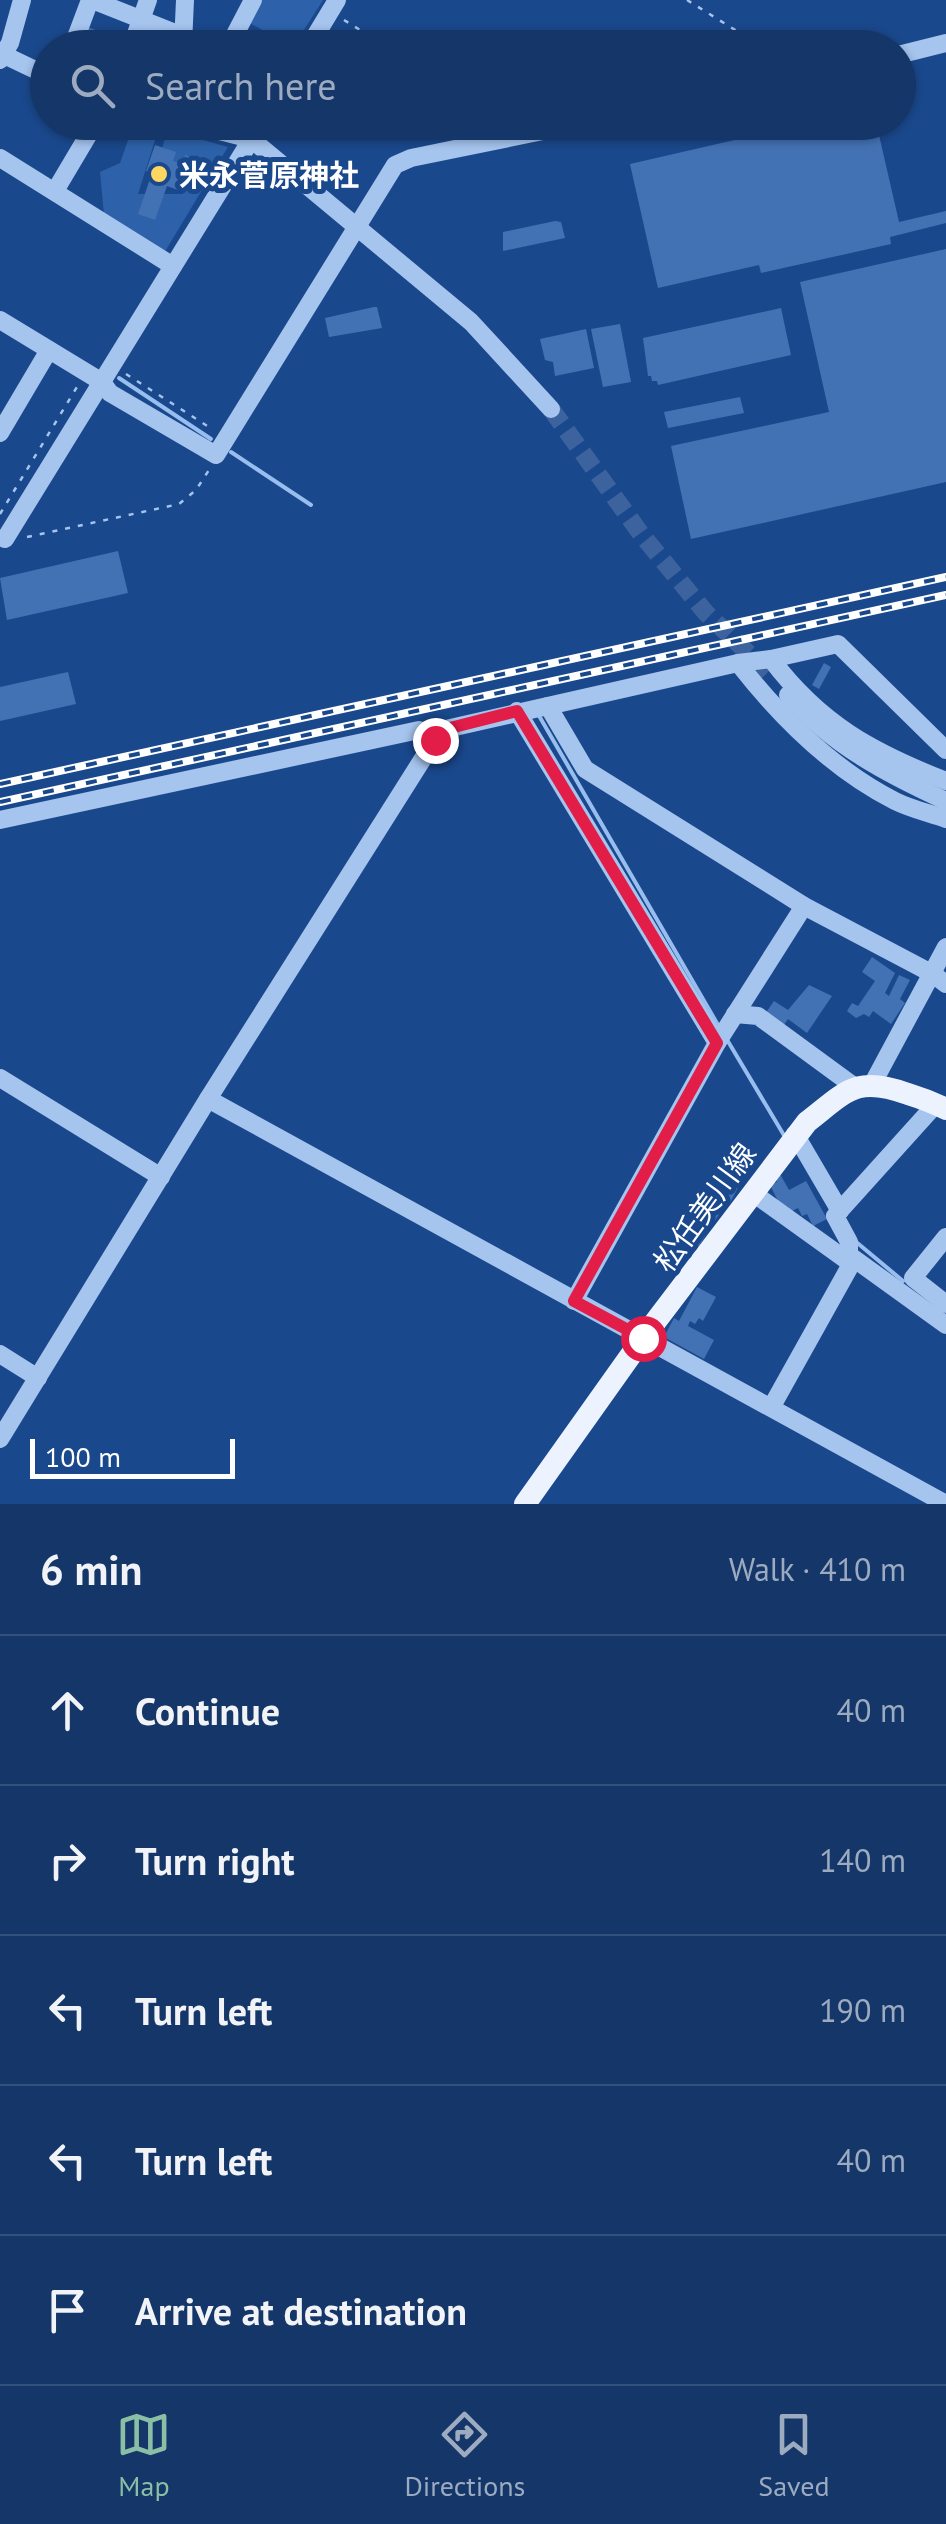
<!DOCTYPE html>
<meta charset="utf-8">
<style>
body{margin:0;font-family:"PT Sans","Noto Sans JP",sans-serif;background:#214171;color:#f1f3f6}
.scale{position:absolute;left:30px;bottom:25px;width:205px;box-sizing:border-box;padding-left:10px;border:5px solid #fff;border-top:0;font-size:28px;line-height:35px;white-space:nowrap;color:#fff;-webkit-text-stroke:8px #1a488c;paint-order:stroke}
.stop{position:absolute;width:30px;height:30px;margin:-22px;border:8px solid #e11d48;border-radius:50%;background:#fff}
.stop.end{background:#e11d48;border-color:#fff;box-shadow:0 2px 10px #0008}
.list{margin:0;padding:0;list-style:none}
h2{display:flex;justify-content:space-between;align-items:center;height:130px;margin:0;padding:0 40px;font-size:42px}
h2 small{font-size:32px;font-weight:400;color:#9dabc0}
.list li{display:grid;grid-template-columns:65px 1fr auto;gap:30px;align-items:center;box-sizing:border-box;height:150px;padding:0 40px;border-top:2px solid #33507d}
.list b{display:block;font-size:38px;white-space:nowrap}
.list em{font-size:32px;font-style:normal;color:#9dabc0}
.icon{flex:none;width:55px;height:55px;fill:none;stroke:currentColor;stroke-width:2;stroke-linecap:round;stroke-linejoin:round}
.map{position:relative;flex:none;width:946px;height:1504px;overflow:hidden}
.search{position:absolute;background:#143669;box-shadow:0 2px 8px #0004;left:30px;right:30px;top:30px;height:110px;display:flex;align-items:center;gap:25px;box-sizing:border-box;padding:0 35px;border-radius:55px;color:#9dabc0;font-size:38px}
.sheet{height:880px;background:#143669}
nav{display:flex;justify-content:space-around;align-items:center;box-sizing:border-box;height:140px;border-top:2px solid #33507d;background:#143669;font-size:28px;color:#9dabc0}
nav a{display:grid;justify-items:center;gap:5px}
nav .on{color:#8abfa5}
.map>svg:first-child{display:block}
</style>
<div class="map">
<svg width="946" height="1504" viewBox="0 0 946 1504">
<rect width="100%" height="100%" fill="#1a488c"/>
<g fill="#2d62aa">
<polygon points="259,0 323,0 293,47 248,22"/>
<polygon points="133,126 157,134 138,194 183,194 191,172 160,157 167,130 228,147 158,263 105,225 100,172 120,163"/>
</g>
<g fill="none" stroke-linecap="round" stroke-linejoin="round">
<g stroke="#98bef0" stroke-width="4">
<polyline points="119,378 211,439"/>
<polyline points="231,452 311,505"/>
<polyline points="538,714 718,1025"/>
<polyline points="726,1038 785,1137"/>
<polyline points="855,1241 903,1281"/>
</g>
</g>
<g fill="#4372b4">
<polygon points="85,26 127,42 125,48 95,44 92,48 79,43"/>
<polygon points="162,32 177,40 173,48 156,44"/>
<polygon points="813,122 876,122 899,222 946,211 946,223 890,237 891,244 761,273 759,265 658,288 630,164"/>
<polygon points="155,145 176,152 173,161 182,164 185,155 197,159 191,178 183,175 178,190 167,186 155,220 138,214 152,173 146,171"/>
<polygon points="555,221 561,222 565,238 503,251 503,232"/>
<polygon points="946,249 946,482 691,539 671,446 829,412 800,282"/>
<polygon points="374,307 377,307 382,328 329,337 325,318"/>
<polygon points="781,308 791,355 658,385 657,381 652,381 651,376 648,376 643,338"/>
<polygon points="620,324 631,382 603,387 591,329"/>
<polygon points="586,329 594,368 555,376 553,362 545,360 540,339"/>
<polygon points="740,397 744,413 668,428 664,412"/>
<polygon points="118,551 128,593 7,620 0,578"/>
<polygon points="824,663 831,667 819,689 812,685"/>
<polygon points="68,672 76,704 0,721 0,687"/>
<polygon points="872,957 895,973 885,993 889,996 899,975 910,980 900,999 905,1003 891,1024 873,1011 869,1017 864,1014 856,1018 847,1011 852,1003 858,1006 875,981 862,972"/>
<polygon points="809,985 832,996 807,1033 788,1019 781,1029 763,1017 774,1001 788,1010"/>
<polygon points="723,1162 745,1174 730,1203 723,1199 721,1202 725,1205 698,1247 681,1238 687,1226 697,1232 700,1227 690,1222"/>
<polygon points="780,1174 789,1190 806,1181 827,1219 813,1226 807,1214 802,1216 798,1208 790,1212 787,1206 782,1209 770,1185 777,1182 775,1178"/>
<polygon points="697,1287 716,1297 703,1321 699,1318 695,1324 690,1321 688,1326 714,1340 704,1359 664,1337 674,1318 679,1321"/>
</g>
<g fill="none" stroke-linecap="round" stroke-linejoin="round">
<polyline stroke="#3c639d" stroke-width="18" stroke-dasharray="18 9" stroke-linecap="butt" points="551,409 641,534 706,613 768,672"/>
<g stroke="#a5c4ee" stroke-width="2.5" stroke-dasharray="5 8" stroke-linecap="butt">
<polyline points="687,0 764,48"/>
<polyline points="344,20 389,48"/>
<polyline points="126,374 212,429"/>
<polyline points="0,514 77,387"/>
<polyline points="27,537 179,504 196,490 209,470"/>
</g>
<g stroke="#a5c4ee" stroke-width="18">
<polyline points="92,0 183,36"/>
<polyline points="183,44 185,0"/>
<polyline points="72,48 90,0"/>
<polyline points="131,48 148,0"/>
<polyline points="228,48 253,0"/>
<polyline points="308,48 337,0"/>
<polyline points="0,53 48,76"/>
<polyline points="898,55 946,43"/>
<polyline points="0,60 10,43 22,0"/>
<polyline points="184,122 251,139 471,322 551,409"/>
<polyline points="0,158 173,266"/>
<polyline points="55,191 96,122"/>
<polyline points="0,320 102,382 110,393 216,455 395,165 411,158 587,122"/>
<polyline points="0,433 49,350"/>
<polyline points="5,539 262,122"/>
<path d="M738,663C781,718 832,769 895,801C911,809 929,813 946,819"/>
<path d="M788,695C832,745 887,774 946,801"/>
<polyline points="548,706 585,769 804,906 933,974 946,984"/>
<polyline points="517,711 717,1043 574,1301"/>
<path d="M946,750L838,644L771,659C820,724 872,752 946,781"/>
<polyline points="0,820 419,730 435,741"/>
<polyline points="735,1014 758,1016 855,1087"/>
<polyline points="717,1043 804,906"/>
<polyline points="0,1078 161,1177"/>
<polyline points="873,1083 946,947"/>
<polyline points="208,1099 946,1504"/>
<polyline points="795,1134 840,1211"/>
<polyline points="753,1193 849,1262"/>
<polyline points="946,1237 913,1278 946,1304"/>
<polyline points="849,1255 946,1325"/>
<polyline points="0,1354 38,1378"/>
<polyline points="772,1406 849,1268 849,1242 835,1216 936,1104"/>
<polyline points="0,1439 208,1099 429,749 446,729 738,663 771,659"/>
</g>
<path stroke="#ecf3ff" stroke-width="22" d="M525,1504L643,1338L807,1122C847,1091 856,1075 908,1094C921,1098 934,1103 946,1109"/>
<defs>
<g id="rail">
<polyline points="0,784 946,577"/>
<polyline points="0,802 946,595"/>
</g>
</defs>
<use href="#rail" stroke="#fff" stroke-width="8"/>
<use href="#rail" stroke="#1a488c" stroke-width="4" stroke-dasharray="11" stroke-linecap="butt"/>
</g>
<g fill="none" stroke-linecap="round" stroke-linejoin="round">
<polyline stroke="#e11d48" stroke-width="12" points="435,740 446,729 517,711 717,1043 574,1301 643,1338"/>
</g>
<circle fill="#ffd662" stroke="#1a488c" stroke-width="4" cx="159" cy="174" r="10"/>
<g text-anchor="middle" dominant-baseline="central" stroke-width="10" stroke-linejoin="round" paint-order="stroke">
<g font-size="30" font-weight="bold" fill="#fff" stroke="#1a488c" text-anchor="start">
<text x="179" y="174">米永菅原神社</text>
</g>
<g font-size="30" fill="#fff" stroke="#1a488c">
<text transform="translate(704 1207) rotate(-54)">松任美川線</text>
</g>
</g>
</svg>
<div class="scale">100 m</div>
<div class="stop" style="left:643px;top:1338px"></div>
<div class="stop end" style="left:435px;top:740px"></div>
<div class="search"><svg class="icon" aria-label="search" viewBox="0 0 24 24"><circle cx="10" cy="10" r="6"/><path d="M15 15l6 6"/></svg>Search here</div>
</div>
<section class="sheet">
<h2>6 min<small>Walk · 410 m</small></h2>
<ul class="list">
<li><svg class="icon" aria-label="ahead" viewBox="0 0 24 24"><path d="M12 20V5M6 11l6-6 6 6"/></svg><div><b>Continue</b></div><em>40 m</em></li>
<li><svg class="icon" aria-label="right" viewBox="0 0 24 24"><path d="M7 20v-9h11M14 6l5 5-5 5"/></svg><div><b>Turn right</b></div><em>140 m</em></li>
<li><svg class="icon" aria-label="left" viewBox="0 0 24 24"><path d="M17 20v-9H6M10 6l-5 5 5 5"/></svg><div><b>Turn left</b></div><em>190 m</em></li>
<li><svg class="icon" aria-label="left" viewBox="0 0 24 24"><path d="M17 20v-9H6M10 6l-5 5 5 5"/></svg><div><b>Turn left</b></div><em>40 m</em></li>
<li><svg class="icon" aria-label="arrive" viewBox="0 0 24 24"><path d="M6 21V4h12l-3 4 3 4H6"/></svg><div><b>Arrive at destination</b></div></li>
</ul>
</section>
<nav>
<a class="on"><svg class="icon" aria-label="map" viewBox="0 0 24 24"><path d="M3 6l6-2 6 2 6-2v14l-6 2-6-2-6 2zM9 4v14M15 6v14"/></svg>Map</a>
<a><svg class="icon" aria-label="directions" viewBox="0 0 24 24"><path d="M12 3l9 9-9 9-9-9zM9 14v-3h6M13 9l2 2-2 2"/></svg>Directions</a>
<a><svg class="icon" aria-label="saved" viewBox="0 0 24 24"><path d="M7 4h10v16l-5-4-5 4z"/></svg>Saved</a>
</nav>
